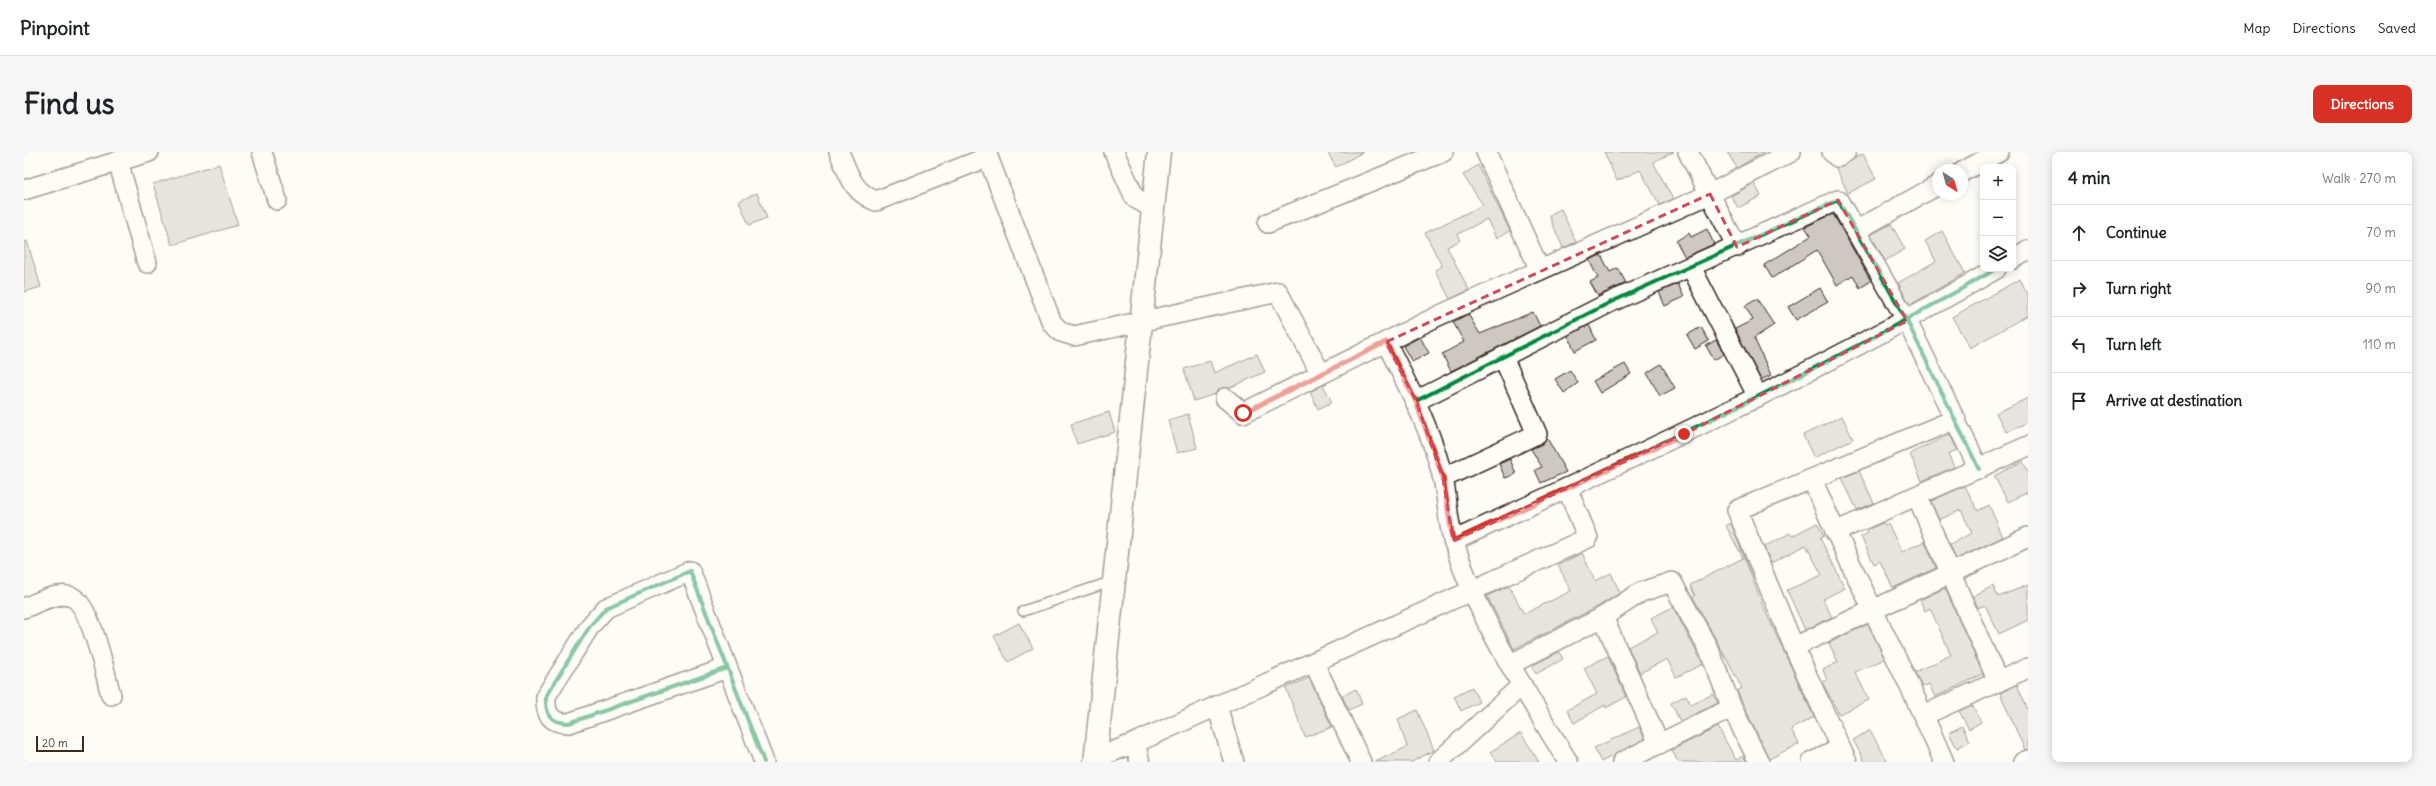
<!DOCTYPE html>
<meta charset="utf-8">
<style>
body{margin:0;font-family:Delius,sans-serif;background:#f6f6f6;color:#202124}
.controls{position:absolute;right:12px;top:12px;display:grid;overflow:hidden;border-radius:8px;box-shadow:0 2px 10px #0003}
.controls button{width:36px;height:36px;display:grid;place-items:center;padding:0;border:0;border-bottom:1px solid #e0e0e0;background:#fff;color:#202124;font:20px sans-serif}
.compass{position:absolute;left:1908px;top:12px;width:36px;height:36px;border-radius:50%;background:#fff;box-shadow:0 2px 10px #0003;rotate:143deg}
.scale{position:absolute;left:12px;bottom:10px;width:48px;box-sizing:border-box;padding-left:4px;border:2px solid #3b2a1e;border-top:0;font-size:11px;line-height:14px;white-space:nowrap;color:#3b2a1e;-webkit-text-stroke:3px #fdfcf7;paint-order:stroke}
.stop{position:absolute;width:12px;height:12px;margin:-9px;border:3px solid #d93025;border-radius:50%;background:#fff}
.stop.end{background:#d93025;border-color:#fff;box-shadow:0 1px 4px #0008}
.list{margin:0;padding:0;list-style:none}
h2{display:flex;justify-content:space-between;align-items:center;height:52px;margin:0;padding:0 16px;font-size:17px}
h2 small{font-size:13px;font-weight:400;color:#757577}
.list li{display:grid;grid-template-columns:26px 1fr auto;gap:12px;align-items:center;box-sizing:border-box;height:56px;padding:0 16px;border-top:1px solid #e0e0e0}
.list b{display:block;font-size:15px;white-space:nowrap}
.list em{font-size:13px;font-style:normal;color:#757577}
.icon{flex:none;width:22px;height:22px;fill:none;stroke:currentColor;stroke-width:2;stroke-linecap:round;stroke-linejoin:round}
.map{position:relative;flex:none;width:2004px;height:610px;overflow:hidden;border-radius:8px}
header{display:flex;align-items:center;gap:24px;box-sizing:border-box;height:56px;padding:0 20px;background:#fff;border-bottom:1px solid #e0e0e0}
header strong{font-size:19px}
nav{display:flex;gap:22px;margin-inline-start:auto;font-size:14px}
.intro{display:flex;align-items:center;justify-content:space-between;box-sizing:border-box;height:96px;padding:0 24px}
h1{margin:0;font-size:28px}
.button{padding:10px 18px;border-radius:8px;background:#d93025;color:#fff;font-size:14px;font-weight:700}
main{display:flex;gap:24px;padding:0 24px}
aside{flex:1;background:#fff;border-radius:8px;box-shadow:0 2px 10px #0003}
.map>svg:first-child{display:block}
</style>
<header>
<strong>Pinpoint</strong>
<nav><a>Map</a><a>Directions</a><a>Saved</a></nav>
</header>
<div class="intro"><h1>Find us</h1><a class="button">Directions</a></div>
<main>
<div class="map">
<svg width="2004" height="610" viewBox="0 0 2004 610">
<rect width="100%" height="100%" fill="#fdfcf7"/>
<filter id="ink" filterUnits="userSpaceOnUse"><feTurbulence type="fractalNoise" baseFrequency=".025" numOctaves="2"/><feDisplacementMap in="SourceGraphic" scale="8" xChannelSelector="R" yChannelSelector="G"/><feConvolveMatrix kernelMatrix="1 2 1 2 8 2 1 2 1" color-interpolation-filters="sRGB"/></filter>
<g filter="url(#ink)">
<g fill="#cdc8c2" stroke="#3b2a1e">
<polygon points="1303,0 1339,0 1312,15"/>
<polygon points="1580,0 1650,0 1629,10 1649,47 1636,53 1616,18 1593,29"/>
<polygon points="1703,0 1740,0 1713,16"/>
<polygon points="1839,2 1852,27 1824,41 1812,16"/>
<polygon points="195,12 214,73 148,93 129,32"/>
<polygon points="1454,13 1486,79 1472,86 1463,67 1434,82 1437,88 1423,95 1445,138 1426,147 1411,118 1418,114 1401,81 1459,53 1439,23"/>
<polygon points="1730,31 1737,44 1714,56 1707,44"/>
<polygon points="733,41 743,66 725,73 715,49"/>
<polygon points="1537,57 1552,90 1539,96 1525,63"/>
<polygon points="1809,62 1847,129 1836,136 1829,123 1813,133 1793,98 1748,126 1740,113 1787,84 1781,75"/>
<polygon points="1867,72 1881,97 1861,109 1847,83"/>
<polygon points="1683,77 1690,92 1661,105 1652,89 1665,81 1667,85"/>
<polygon points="1918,79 1941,121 1886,153 1874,131 1912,109 1901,89"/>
<polygon points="3,89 17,135 0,140 0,90"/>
<polygon points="1577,103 1586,120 1594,116 1602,131 1574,144 1566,130 1574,126 1565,108"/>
<polygon points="1996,127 2004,143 2004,163 1946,196 1928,165"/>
<polygon points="1654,132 1660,145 1641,154 1635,140"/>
<polygon points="1796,136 1804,150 1772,168 1764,155"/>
<polygon points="1733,147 1750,173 1730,186 1747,223 1737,228 1711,177 1729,168 1721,154"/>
<polygon points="1509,160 1516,174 1427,219 1418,202 1440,190 1429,170 1444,162 1456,182"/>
<polygon points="1565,173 1572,188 1551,199 1544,184"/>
<polygon points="1677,175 1685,189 1671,197 1663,183"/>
<polygon points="1396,185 1405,201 1388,210 1379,194"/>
<polygon points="1692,188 1700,202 1690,208 1682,194"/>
<polygon points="1233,202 1241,220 1205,236 1197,236 1191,242 1170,249 1160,217 1186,209 1190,221"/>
<polygon points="1601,212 1607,222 1576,241 1569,229"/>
<polygon points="1637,212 1651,236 1636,244 1623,221"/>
<polygon points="1546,218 1554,231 1540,241 1531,227"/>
<polygon points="1299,233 1308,250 1294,257 1286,240"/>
<polygon points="2004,246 2004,270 1982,280 1972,261"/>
<polygon points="1085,260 1091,280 1053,292 1047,272"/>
<polygon points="1164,262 1173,296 1153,301 1144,268"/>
<polygon points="1818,264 1829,287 1790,306 1779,283"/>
<polygon points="1926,282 1933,298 1924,302 1930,315 1898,329 1886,302"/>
<polygon points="1523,286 1542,320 1517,331 1511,318 1518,315 1507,297 1518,292"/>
<polygon points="1486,307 1492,322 1481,326 1475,312"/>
<polygon points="1999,309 2004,320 2004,340 1984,350 1970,324"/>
<polygon points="1835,319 1850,351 1833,358 1818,326"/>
<polygon points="1941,334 1954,359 1965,353 1979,385 1932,407 1926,392 1948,381 1937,358 1915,368 1907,349"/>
<polygon points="1707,371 1739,454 1790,565 1767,577 1775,592 1745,607 1713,539 1718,536 1669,445 1671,444 1666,433 1719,406 1702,374"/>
<polygon points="1793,371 1800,384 1796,386 1821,436 1799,447 1808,465 1781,478 1763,438 1798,423 1782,393 1747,411 1740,395 1766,381 1768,384"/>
<polygon points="1859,371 1860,373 1864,372 1878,400 1901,389 1912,416 1869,436 1856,409 1850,412 1837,385 1844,381 1842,378"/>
<polygon points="1558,401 1571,429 1587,421 1596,441 1573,455 1490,497 1463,444 1485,434 1500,462 1547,439 1534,413"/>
<polygon points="2004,433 2004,468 1975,482 1961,453 1954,456 1949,444 1969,434 1974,445"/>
<polygon points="1921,436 1959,522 1911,545 1905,532 1898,535 1891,520 1927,503 1906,456 1901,459 1896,448"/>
<polygon points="1649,455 1679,512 1652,525 1643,507 1616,521 1604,495 1634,480 1627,466"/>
<polygon points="995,471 1009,496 984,510 970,484"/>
<polygon points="1844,472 1861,507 1831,520 1845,548 1815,562 1798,530 1803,528 1799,518 1814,510 1805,491"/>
<polygon points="1535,500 1539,507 1512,522 1507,514"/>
<polygon points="1584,504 1602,545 1582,556 1581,553 1550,571 1543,558 1573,542 1560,516"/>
<polygon points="1285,526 1308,575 1281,585 1262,536"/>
<polygon points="1993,533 2004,558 2004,597 2001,598 1976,541"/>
<polygon points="1448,535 1455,550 1437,559 1430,544"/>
<polygon points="1332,537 1338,552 1325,558 1318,544"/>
<polygon points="1689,542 1694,551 1656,569 1647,551 1662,543 1667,553"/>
<polygon points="1948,553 1957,570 1945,577 1935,559"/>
<polygon points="1393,558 1410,598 1388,610 1351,610 1383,595 1374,567"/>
<polygon points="1938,574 1946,589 1933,596 1925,581"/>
<polygon points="1615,575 1621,587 1577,610 1570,596"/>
<polygon points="1694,575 1712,608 1719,604 1723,610 1654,610 1648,598"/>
<polygon points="1846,578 1864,610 1841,610 1829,588"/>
<polygon points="1497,581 1515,610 1473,610 1466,600"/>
</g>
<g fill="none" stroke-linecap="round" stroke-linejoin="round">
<defs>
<polyline id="service" points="999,459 1089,429"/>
<g id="minor">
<polyline points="238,0 253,48"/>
<path d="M815,0C825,22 828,40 852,49L964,5"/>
<polyline points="962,0 1028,171 1037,180 1050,184 1254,140 1297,222"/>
<polyline points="1090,0 1111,46 1128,56"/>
<polyline points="1462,0 1516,118"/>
<polyline points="1664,0 1713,95"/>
<polyline points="1808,0 1813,5 1822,0"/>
<polyline points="94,9 123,111"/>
<polyline points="1938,20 1975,0"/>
<polyline points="0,38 125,0"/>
<polyline points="1244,71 1419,0"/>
<polyline points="1831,79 1914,33"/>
<polyline points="1989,107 2004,98"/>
<polyline points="1667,115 1734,245"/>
<path d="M1362,190C1383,232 1409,281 1419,327C1424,347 1423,370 1430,390C1452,464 1504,543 1544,610"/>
<polyline points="1201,246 1219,261 1414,164 1686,42 1767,0"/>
<polyline points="1392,249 1587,150 1814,48 1883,169 1955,317"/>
<polyline points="1419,326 1513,282 1479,205"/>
<path d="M1788,327C1829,423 1879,514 1920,610"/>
<polyline points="1893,344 1974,530"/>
<polyline points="1811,380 2004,294"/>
<path d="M1429,389C1613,304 1797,219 1972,117"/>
<path d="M0,456C13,451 34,439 48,445C67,453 81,522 87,543"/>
<polyline points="1579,465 1635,592"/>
<polyline points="1770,495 2004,385"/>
<polyline points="1290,511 1337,610"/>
<polyline points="1487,512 1579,465 1617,440 1648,430 1686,500 1708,556 1735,610"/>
<path d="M703,516L545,571C526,571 521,562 522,544L566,474L582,456L666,419L740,610"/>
<polyline points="1193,554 1210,610"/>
<polyline points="1900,563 2004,516"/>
<polyline points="1111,591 1116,610"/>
<polyline points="1072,606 1111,591 1564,386 1543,336"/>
<polyline points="1414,610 1498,533"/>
<polyline points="1598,610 1708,556"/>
<polyline points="1788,610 1816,597"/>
<polyline points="1823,610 1770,495 1713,358 1932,267"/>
<polyline points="1999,610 2004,608"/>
</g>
<polyline id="secondary" points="1071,610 1135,0"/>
</defs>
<use href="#service" stroke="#3b2a1e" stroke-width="12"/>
<use href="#minor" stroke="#3b2a1e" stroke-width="22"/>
<use href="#secondary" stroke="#3b2a1e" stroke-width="25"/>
<use href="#service" stroke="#fdfcf7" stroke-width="9"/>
<use href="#minor" stroke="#fdfcf7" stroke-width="19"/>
<use href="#secondary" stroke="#fdfcf7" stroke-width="22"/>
<defs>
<g id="cycleway">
<polyline points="1392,249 1587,150 1814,48 1883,169 1955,317"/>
<path d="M1429,389C1613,304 1797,219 1972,117"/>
<path d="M703,516L545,571C526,571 521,562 522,544L566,474L582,456L666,419L740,610"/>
</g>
</defs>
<use href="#cycleway" stroke="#fdfcf7" stroke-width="6"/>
<use href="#cycleway" stroke="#00873e" stroke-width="4"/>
</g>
</g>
<g fill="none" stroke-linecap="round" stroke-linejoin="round" filter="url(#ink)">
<polyline stroke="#d93025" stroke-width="5" points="1219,261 1362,190 1392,250 1419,326 1429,389 1660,282"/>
</g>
<path d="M0 0H2004V610H0ZM1686,42L1713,95L1814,48L1883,169L1660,282L1429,389L1419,326L1392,249L1362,190Z" fill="#fdfcf7" fill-opacity=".55" fill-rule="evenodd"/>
<path fill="none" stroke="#d1495b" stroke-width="3" stroke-dasharray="8 5" stroke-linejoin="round" d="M1686,42L1713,95L1814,48L1883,169L1660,282L1429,389L1419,326L1392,249L1362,190Z"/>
</svg>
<div class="controls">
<button>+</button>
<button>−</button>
<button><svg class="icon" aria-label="layers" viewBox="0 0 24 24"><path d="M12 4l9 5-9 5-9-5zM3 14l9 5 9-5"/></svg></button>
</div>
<svg class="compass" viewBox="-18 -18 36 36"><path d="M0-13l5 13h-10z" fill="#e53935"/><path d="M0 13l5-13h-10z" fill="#757577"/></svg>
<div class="scale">20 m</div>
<div class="stop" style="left:1219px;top:261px"></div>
<div class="stop end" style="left:1660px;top:282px"></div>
</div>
<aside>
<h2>4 min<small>Walk · 270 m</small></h2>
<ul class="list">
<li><svg class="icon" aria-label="ahead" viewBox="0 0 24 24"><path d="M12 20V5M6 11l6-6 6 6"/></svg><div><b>Continue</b></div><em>70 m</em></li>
<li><svg class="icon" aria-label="right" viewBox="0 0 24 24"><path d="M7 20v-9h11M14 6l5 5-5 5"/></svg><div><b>Turn right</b></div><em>90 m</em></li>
<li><svg class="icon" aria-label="left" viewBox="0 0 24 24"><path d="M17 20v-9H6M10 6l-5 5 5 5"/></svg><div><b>Turn left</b></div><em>110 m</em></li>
<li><svg class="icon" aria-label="arrive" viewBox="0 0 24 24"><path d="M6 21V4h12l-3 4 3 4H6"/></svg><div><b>Arrive at destination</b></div></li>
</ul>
</aside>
</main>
